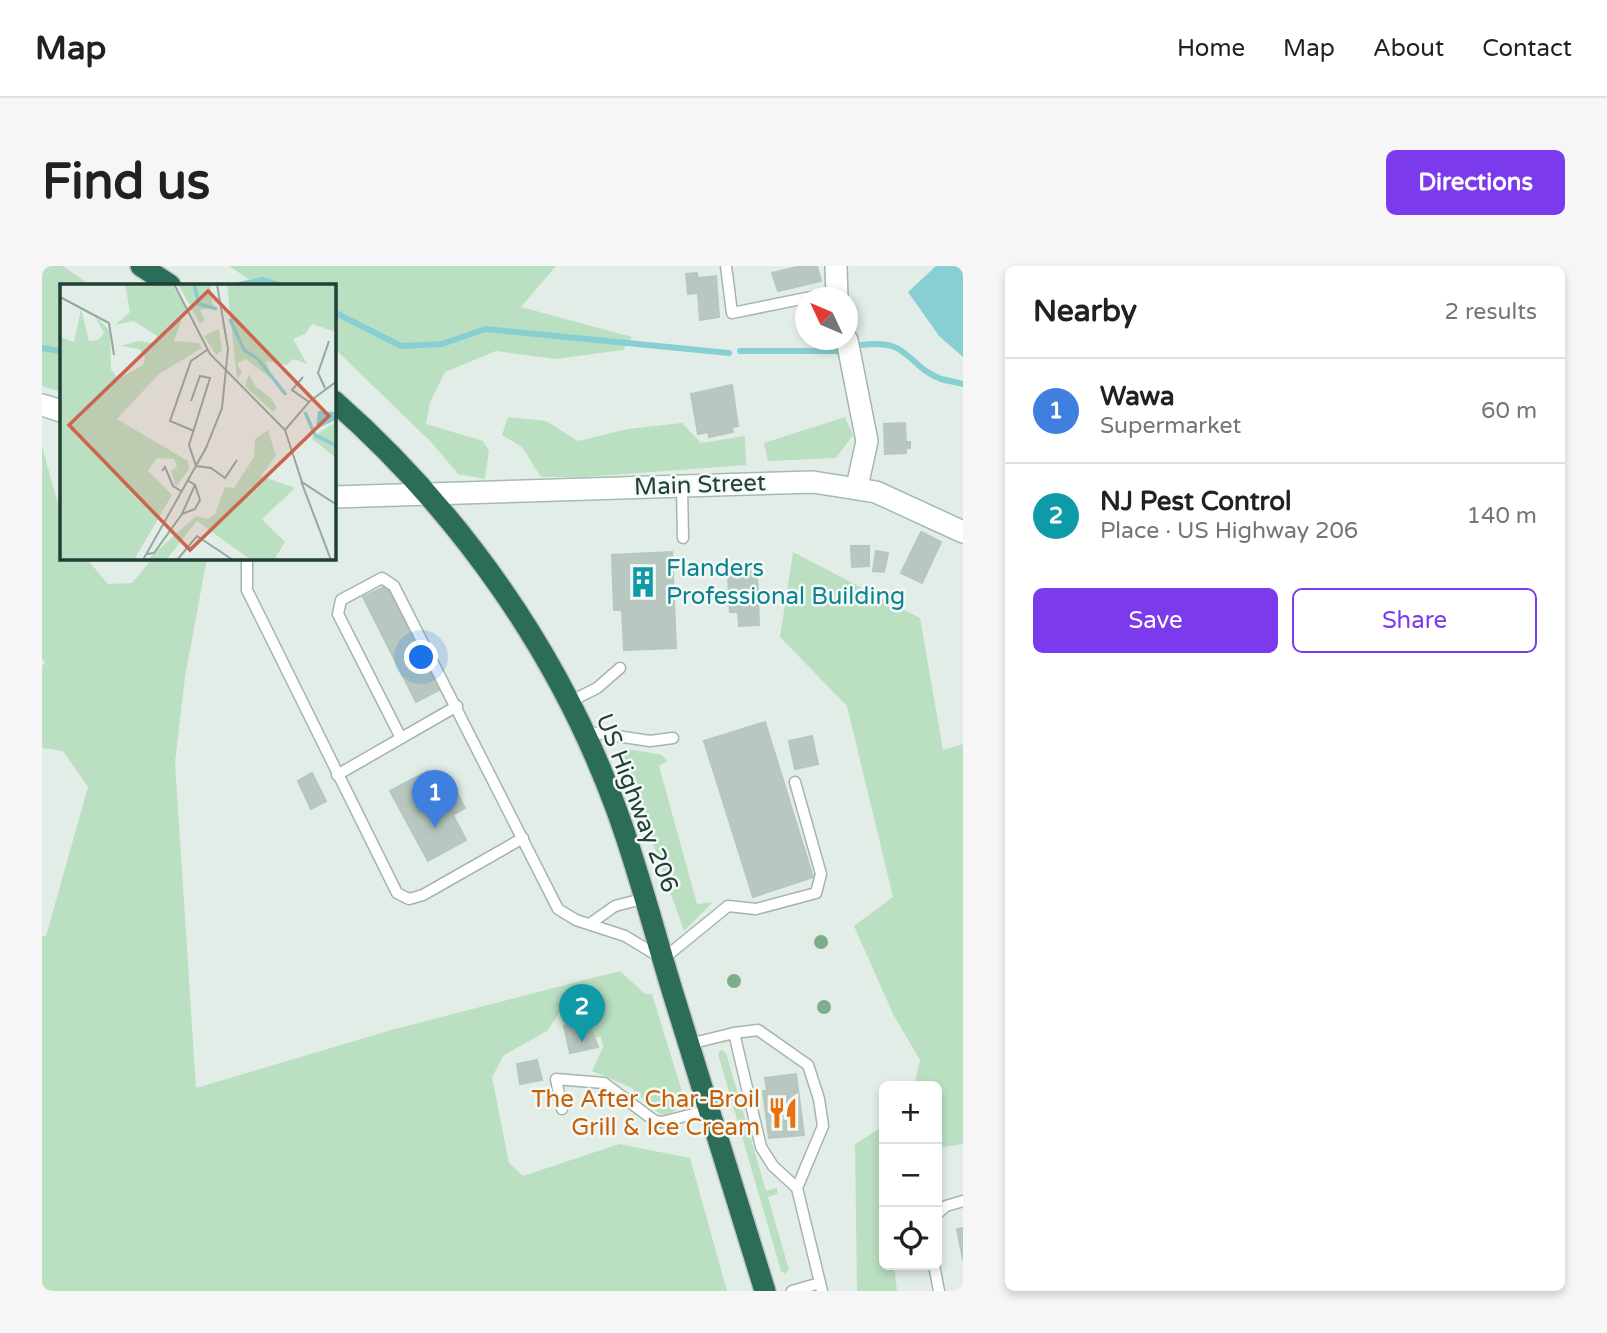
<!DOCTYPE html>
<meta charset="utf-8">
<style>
body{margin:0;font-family:"Varela Round",sans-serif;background:#f6f6f6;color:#202124}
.controls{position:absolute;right:21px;bottom:21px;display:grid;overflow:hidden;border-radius:10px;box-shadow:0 4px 10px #0003}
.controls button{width:63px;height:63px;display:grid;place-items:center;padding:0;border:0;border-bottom:2px solid #e0e0e0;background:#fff;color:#202124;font:35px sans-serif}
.compass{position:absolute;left:753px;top:21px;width:63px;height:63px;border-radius:50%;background:#fff;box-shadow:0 4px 10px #0003;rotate:314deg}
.you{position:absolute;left:380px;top:392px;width:24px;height:24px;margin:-18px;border:5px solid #fff;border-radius:50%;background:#1a73e8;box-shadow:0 0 0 10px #1a73e833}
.badge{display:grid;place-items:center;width:46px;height:46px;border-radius:50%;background:#7c3aed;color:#fff;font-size:23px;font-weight:700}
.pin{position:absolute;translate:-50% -58px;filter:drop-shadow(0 2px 4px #0008)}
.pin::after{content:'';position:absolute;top:37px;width:24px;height:21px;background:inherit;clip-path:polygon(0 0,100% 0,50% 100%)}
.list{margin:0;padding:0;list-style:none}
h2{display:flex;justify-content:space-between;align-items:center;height:91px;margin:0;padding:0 28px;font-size:30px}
h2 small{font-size:23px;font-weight:400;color:#757577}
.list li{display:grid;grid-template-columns:46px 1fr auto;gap:21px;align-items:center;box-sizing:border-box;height:105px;padding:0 28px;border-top:2px solid #e0e0e0}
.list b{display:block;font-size:26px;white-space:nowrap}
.list p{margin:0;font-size:23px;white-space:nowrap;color:#757577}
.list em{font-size:23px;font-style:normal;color:#757577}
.actions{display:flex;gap:14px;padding:21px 28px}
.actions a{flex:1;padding:16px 0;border:2px solid #7c3aed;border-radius:10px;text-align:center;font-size:24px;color:#7c3aed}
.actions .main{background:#7c3aed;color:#fff}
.icon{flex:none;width:38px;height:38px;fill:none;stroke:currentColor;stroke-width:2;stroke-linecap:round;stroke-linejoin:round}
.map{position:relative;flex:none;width:921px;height:1025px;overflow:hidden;border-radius:10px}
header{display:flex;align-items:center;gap:42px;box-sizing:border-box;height:98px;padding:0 35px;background:#fff;border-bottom:2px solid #e0e0e0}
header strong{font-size:33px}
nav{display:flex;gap:38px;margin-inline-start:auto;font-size:24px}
.intro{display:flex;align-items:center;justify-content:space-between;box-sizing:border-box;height:168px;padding:0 42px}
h1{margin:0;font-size:49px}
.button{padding:18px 32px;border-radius:10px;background:#7c3aed;color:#fff;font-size:24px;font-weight:700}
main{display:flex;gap:42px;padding:0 42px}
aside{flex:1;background:#fff;border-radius:10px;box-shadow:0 4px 10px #0003}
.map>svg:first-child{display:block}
</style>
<header>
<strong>Map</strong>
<nav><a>Home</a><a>Map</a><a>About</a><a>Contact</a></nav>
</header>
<div class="intro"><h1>Find us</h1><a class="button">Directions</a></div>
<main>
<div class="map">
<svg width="921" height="1025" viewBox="0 0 921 1025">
<rect width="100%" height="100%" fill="#e3ede7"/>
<g fill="#bbdfc1">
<polygon points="0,0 21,0 48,19 19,19 19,126 0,120"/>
<polygon points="187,0 514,0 479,41 590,71 581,84 513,93 454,85 403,106 388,136 384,158 441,175 447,185 443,213 416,208 390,177 292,82 292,19 215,19"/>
<polygon points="466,151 504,155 536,175 586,163 640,157 659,177 703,170 704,199 542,211 499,211 480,181 460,169"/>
<polygon points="803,151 811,169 794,192 726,195 722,177"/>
<polygon points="0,180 19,249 19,292 44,292 66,318 90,317 111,292 165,292 143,411 133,496 154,822 353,763 578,705 603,728 610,728 641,829 632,846 619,849 588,821 550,805 561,781 559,771 551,771 546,755 522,760 517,747 505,765 462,789 450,811 467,897 481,910 577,878 648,892 685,1025 0,1025 0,670 4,670 46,521 21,485 0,482 0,400 3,397 0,393"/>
<polygon points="751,286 878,352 901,484 921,478 921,878 895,882 895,820 872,820 878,794 852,750 812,660 851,631 805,440 738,371"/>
<polygon points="581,482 620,489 625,495 617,500 655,638 671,636 642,665 578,484"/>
<polygon points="679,784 684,787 724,925 735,922 735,928 726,931 747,1004 743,1008 739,1005 676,788"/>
<polygon points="842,860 842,891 837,893 842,932 842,999 852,999 855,1025 815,1025 813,878"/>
</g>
<polygon fill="#88cfd4" points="894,0 921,0 921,91 897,70 866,26"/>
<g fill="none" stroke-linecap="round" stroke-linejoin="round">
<g stroke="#88cfd4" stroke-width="6">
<polyline points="197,19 221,14 237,19"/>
<polyline points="292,46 359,80 400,78 443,63 687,87"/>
<path d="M819,79C869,72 863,99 899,113C906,115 914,116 921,118"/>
<polyline points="0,82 19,85"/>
<polyline points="698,85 796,85"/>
</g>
</g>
<g fill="#b8c8c0" stroke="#b5c7be" stroke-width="2">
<polygon points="759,0 775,0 779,15 736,25 730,7"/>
<polygon points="655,7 656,12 674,10 677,51 658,54 656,27 646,28 644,8"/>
<polygon points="690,119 696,160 690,161 691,166 667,171 666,166 656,168 649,128"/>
<polygon points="863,157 864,176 868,176 868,182 864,182 864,187 843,188 842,158"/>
<polygon points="879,266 899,276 880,317 859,307"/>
<polygon points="809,280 827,280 827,300 810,301"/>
<polygon points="834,285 846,287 842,306 831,305"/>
<polygon points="630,286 634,382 582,384 580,344 572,344 570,289"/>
<polygon points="715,305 717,359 697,360 696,346 688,346 686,310"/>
<polygon points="344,320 397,424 374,436 321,331"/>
<polygon points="723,456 771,611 711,631 662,475"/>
<polygon points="770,470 776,498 753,503 747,475"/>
<polygon points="386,505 399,530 413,523 423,542 411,549 424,574 386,595 348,525"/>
<polygon points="270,507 284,535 269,543 256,515"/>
<polygon points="546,755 556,781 528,787 522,760"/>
<polygon points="495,794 500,814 478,818 475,798"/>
<polygon points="754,808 762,869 727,872 721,825 725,825 723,812"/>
<polygon points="921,962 921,994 915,963"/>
</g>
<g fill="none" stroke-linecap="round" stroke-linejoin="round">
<defs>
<g id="lane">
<polyline points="684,0 690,47 764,32"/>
<polyline points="765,32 794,26"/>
<polyline points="640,220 641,272"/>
<polyline points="205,292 205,324 355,627 367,633 381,629 481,572"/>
<polyline points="527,436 555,422 578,402"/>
<polyline points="541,465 608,475 631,472"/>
<polyline points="359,472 296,348 299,334 340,312 352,320 516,643 534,654 583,670 621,693 686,640 714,643 774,627 779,608 753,516"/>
<polyline points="295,509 415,440"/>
<polyline points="549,657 573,640 604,632"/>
<polyline points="692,767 716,764 766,799 777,833 781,860 755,922"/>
<polyline points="647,778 692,767 719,881 731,900 755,922 780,1025"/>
<polyline points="520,843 514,813 562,817 613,855 620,856 667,844"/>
<polyline points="895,948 904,940 921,935"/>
<polyline points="892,999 897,1025"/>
<polyline points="750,1025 778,1017"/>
</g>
<g id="street">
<polyline points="794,0 795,32"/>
<polyline points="805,74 825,175 815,221"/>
</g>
<g id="secondary">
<polyline points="0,139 19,145"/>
<polyline points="292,231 771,216 834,226 921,266"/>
</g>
<g id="highway">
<polyline points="99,0 128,19"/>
<path d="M292,135C418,246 518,388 575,545C598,608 614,673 634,737C664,833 694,929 723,1025"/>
</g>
</defs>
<use href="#lane" stroke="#a5b5ae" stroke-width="13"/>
<use href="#street" stroke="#a5b5ae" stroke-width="24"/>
<use href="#secondary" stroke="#a3bcb1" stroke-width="24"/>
<use href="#highway" stroke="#c1c9c6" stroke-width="24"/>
<use href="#lane" stroke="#fff" stroke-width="10"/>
<use href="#street" stroke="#fff" stroke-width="21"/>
<use href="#secondary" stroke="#fff" stroke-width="21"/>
<use href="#highway" stroke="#2c6d5a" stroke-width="21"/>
</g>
<g fill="#7dad8c">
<circle cx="779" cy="676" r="7"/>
<circle cx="692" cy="715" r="7"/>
<circle cx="782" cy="741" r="7"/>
</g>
<defs>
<symbol id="building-bare" viewBox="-9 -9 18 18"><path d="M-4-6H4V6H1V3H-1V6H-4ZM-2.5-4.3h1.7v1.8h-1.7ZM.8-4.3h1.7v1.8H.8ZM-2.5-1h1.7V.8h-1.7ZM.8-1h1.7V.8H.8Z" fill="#0f9aa8" stroke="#f3f9f6" stroke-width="2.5" paint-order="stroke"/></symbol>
<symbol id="restaurant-bare" viewBox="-9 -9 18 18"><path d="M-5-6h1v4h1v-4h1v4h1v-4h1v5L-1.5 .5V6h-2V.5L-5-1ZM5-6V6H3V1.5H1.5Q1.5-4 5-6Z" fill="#e8710a" stroke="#f3f9f6" stroke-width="2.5" paint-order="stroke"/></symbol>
</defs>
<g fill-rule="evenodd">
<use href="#building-bare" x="579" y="294" width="44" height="44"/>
<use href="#restaurant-bare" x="719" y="825" width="44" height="44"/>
</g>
<g text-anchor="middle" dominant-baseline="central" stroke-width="5" stroke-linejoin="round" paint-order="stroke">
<g font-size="24" fill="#213f35" stroke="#f3f9f6">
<text transform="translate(658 219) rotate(-2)">Main Street</text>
<text transform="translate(595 537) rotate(69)">US Highway 206</text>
</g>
<g font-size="24" fill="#0d838f" stroke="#f3f9f6" text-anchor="start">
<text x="624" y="302">Flanders<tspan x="624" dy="28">Professional Building</tspan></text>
</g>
<g font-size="24" fill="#c56008" stroke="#f3f9f6" text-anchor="end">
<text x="718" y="833">The After Char-Broil<tspan x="718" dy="28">Grill &amp; Ice Cream</tspan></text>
</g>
</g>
<g transform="translate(18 18)">
<rect width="276" height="276" fill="#e3ede7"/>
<path d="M65,0H112L126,24L114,57L139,59L142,64L99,90L57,135L128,177L129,185L116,203L111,187L117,183L114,175L97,174L88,187L112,211L74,276H0V53L14,58L21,25L29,57L38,56L44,49L35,32L50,47L51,85L58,95L83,81L85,73L79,65L61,62L78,57L95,59L97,52L74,37L55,41L70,28ZM118,0H150L153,23L140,26L145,36L140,40ZM167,0H276V48L252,40L245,50L233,55L247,80L233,75L227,81L206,77L213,96L186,75L177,79L182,89L177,95ZM159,45L162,66L156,71L144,52ZM189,90L195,102L211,114L217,124L213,128L185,102ZM276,138V174L251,154ZM208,146L216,172L201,192L235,204L202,235L225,258L214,276H191L137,237L106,276H87L136,232L147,235L155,230L165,203L174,204L194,173L195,155Z" fill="#bbdfc1"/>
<path d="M258,127L274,128L276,136L256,145Z" fill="#88cfd4"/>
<path fill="none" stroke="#88cfd4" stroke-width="3.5" d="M134,0L139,20L157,25M170,35L184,66L198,75L226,111M245,128L255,151L277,162"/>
<path fill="none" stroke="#95a7a0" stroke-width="2" d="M114,0L150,70L225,146L242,198L277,221M0,13L49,39L54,71M243,93L232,106L249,118M265,104L258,89L269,57M131,117L140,92L150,94L129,161L136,182L151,184L165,194L177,176M225,146L249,118L277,97M134,147L110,137L131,77L147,66M102,187L105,183L113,202L121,207M241,197L271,276M122,230L135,225L140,216L135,201M87,270L94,269L122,230L135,201L127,196M83,276L146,164L162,124L168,65L157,0M117,276L137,252L173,276"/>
<path fill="#cc654f" fill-opacity="0.15" stroke="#cc654f" stroke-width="3.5" d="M148,7L269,132L130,266L9,141Z"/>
<rect width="276" height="276" fill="none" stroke="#213f35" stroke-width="3.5"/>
</g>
</svg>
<div class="controls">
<button>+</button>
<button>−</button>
<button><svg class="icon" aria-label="locate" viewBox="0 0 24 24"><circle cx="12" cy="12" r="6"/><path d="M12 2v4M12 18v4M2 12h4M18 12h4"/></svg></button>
</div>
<svg class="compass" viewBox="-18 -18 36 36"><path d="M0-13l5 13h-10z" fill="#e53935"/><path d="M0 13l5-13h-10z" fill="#757577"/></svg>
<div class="you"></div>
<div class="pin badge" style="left:393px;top:562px;background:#3f7fe0">1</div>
<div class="pin badge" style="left:540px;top:776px;background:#0f9aa8">2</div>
</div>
<aside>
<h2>Nearby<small>2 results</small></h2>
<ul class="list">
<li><span class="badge" style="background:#3f7fe0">1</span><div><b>Wawa</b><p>Supermarket</p></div><em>60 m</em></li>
<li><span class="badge" style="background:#0f9aa8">2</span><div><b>NJ Pest Control</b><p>Place · US Highway 206</p></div><em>140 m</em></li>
</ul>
<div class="actions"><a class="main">Save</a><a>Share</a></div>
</aside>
</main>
